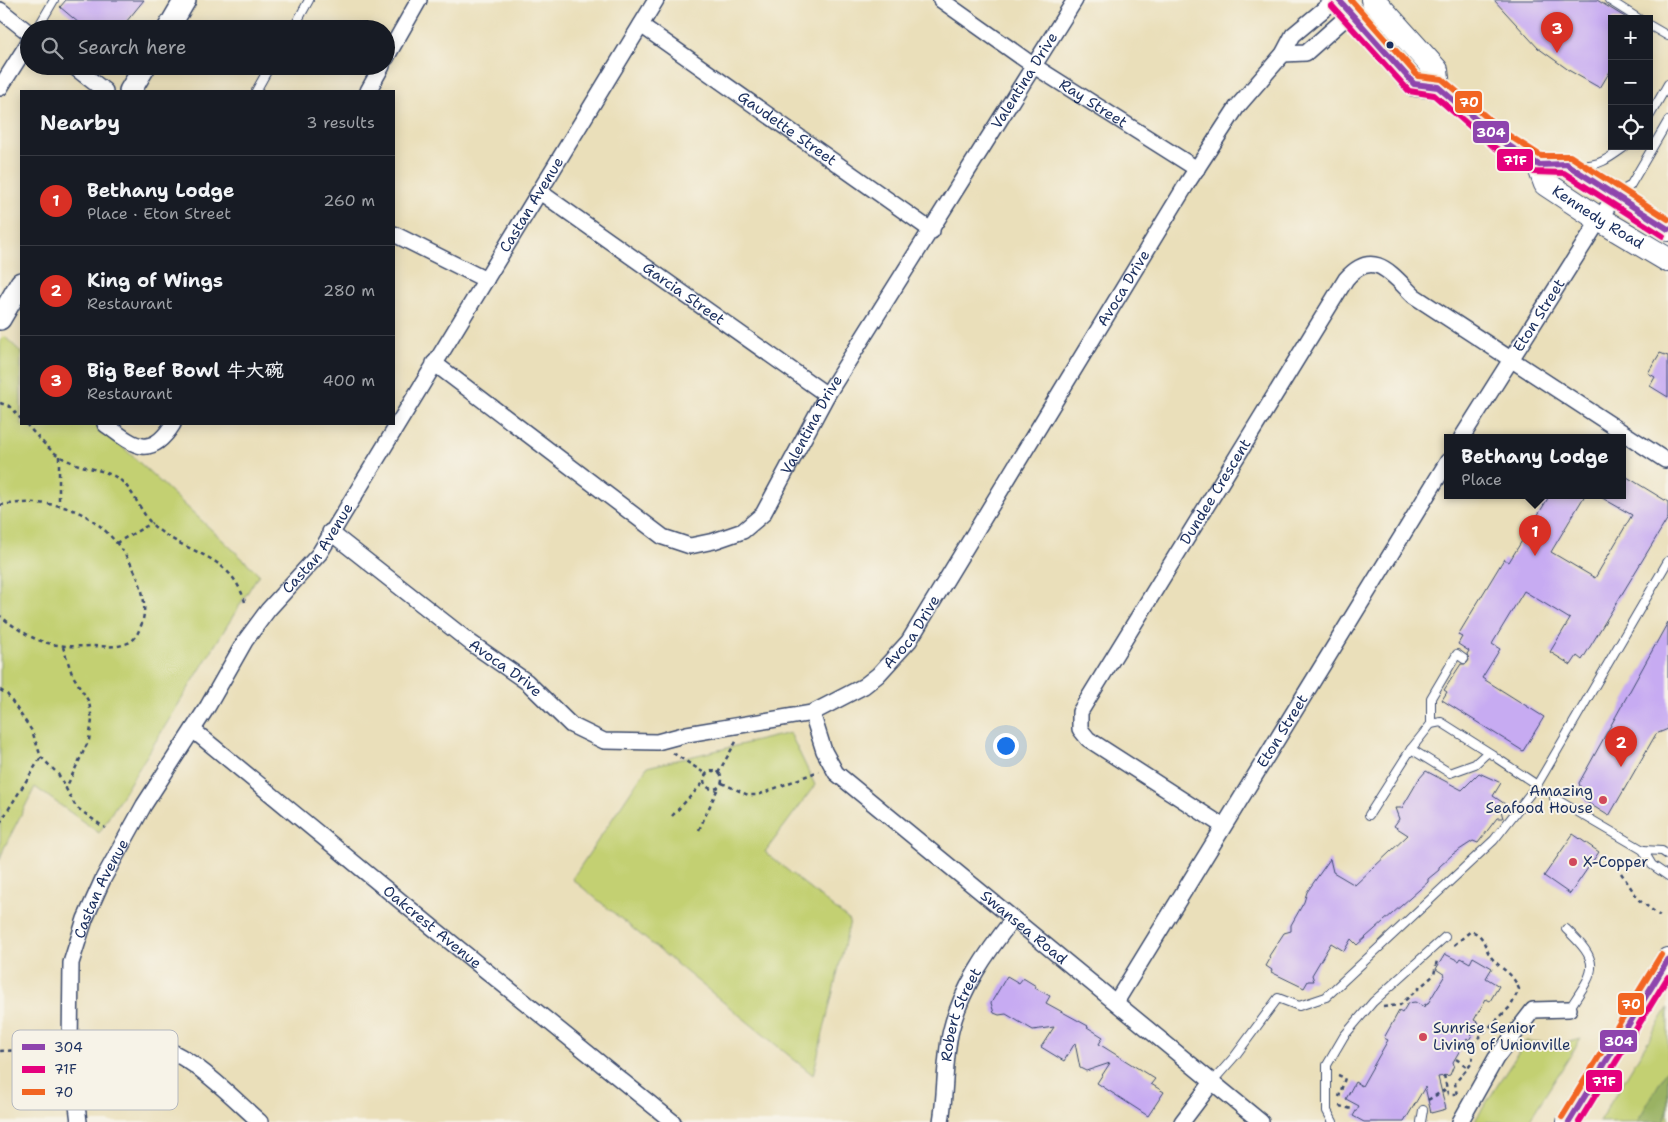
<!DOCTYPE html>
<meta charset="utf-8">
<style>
body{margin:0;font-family:"Shantell Sans","LXGW WenKai TC",sans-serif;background:#242831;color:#f1f3f6}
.controls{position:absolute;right:15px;top:15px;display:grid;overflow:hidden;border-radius:0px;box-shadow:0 2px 12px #0003}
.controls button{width:45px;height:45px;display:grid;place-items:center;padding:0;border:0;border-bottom:1px solid #363941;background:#171b24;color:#f1f3f6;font:25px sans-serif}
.you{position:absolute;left:1005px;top:745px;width:18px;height:18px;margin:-12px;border:4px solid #fff;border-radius:50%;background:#1a73e8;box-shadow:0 0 0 8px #1a73e833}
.badge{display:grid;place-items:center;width:32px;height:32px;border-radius:50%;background:#d93025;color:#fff;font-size:16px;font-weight:700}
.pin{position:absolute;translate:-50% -41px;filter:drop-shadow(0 1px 2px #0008)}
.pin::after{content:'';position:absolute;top:26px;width:18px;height:15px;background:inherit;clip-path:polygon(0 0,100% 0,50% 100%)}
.popup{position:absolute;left:1444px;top:434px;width:182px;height:65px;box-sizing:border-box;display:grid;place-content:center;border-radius:0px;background:#171b24;filter:drop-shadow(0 1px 4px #0005);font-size:16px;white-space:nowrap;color:#9ea1a6}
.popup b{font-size:19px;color:#f1f3f6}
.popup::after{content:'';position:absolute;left:50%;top:100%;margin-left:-10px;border:10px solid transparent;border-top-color:#171b24}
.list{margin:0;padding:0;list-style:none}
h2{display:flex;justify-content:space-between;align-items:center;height:65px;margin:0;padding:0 20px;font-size:21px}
h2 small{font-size:16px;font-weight:400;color:#9ea1a6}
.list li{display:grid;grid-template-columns:32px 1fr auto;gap:15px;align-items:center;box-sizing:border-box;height:90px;padding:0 20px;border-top:1px solid #363941}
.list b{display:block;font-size:19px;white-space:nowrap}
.list p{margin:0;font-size:16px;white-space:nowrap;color:#9ea1a6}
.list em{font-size:16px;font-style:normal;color:#9ea1a6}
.icon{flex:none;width:28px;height:28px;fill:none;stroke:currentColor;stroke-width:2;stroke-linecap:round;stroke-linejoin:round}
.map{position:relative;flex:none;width:1668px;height:1122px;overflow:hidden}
.search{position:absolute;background:#171b24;box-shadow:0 2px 12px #0003;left:20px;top:20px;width:375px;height:55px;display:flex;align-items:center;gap:12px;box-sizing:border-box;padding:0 18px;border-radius:28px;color:#9ea1a6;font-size:19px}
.panel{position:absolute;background:#171b24;box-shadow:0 2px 12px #0003;left:20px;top:90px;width:375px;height:335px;border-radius:0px}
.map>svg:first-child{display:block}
</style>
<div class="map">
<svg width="1668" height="1122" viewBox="0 0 1668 1122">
<rect width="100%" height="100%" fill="#f7f3e8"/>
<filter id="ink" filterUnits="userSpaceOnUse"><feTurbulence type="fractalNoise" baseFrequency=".02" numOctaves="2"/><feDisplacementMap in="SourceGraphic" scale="10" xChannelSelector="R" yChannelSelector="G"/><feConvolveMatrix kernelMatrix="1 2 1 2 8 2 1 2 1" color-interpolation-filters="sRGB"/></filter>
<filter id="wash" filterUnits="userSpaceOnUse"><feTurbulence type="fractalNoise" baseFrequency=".0096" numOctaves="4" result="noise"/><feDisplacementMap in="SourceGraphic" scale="20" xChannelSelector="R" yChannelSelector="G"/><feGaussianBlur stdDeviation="1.12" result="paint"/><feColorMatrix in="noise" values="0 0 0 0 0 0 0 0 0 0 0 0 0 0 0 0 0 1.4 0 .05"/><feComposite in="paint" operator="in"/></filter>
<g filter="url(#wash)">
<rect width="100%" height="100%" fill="#eadfba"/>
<g fill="#c3d072" stroke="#6f8068">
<polygon points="4,336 21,352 21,424 98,424 259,574 99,833 35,787 4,848 0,860 0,341"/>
<polygon points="790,733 815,785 765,852 850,921 813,1075 572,879 647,767"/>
<polygon points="1668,1008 1668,1122 1599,1122"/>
<polygon points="1581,1039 1528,1122 1474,1122 1526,1041 1563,1044"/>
</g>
<polygon fill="#9ab264" stroke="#5a7061" points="1668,1068 1668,1110 1663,1122 1637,1122"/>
<g id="blocks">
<g fill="#c7abf2">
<polygon points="66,0 144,0 126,22 130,29 86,29 60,7"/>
<polygon points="1494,0 1597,0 1628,19 1612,19 1612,68 1600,88 1570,71 1538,48"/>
<polygon points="1660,353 1668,356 1668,397 1650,386 1655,377 1648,373"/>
<polygon points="1622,474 1668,502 1668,518 1582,660 1577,656 1571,665 1550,652 1570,619 1524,591 1492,644 1500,649 1482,678 1544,717 1523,751 1442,700 1447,692 1444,690 1461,664 1466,664 1469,660 1467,654 1469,651 1458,644 1462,637 1458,635 1504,559 1509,562 1550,495 1585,495 1551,552 1595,578 1632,515 1597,495 1622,495"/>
<polygon points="1668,622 1668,729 1656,734 1609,816 1585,801 1579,783"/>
<polygon points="1426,771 1462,790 1479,773 1501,783 1493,796 1505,804 1501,811 1503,818 1497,818 1478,843 1473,841 1453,854 1439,867 1439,870 1428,879 1428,882 1357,945 1351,939 1344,951 1331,943 1312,975 1314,981 1308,981 1304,988 1271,972 1272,970 1266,966 1270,959 1269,956 1284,933 1291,931 1291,925 1304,902 1307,892 1330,859 1333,872 1355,885 1408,835 1394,826 1399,819 1395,808 1402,808 1419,779"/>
<polygon points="1573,834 1599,852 1570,894 1544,876"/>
<polygon points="1445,954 1459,961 1461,958 1470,963 1473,957 1492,968 1486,978 1499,986 1490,1001 1486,999 1474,1020 1479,1023 1469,1040 1467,1038 1453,1062 1454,1065 1450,1075 1438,1077 1446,1109 1431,1113 1425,1087 1404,1122 1364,1122 1353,1116 1359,1106 1346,1099 1355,1082 1362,1086 1388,1040 1384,1038 1399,1011 1402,1013 1408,1003 1415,1002 1424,1007 1425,1004 1427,1005 1445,975 1436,969"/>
<polygon points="1007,976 1019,983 1023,978 1036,986 1035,988 1050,996 1046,1003 1088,1026 1087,1027 1103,1037 1099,1044 1155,1079 1151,1084 1164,1092 1148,1116 1097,1083 1110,1063 1086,1071 1080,1068 1075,1043 1064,1061 1041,1047 1054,1027 1033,1030 1006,1014 999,1015 994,1013 991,1003"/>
</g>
</g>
</g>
<g filter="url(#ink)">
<use href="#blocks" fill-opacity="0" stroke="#3a496c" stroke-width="1"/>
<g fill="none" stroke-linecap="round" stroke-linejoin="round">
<defs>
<g id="lane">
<polyline points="1609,0 1639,19"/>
<polyline points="1649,25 1668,36"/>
<polyline points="37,29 54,0"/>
<polyline points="293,29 309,0"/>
<polyline points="256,91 270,66"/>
<polyline points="1649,117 1668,84"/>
<path d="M1581,165C1599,167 1612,156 1626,146"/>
<polyline points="1619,192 1630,186 1668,121"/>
<polyline points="1431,724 1431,698 1457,654 1464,659"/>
<polyline points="1488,752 1475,764 1450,773 1411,749 1431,724 1441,722 1493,755"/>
<polyline points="1498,759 1537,785"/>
<polyline points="1554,798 1643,850 1652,865 1668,876"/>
<polyline points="1369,815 1411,749"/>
<polyline points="1643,850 1662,851 1668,855"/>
<path d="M1566,929C1603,964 1595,970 1569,1009"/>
<polyline points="1213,1081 1235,1056 1278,998 1299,1006 1326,997 1494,840 1537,785 1668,561"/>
<polyline points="1333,1122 1327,1111 1327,1065 1344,1036 1373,1002 1445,937"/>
<polyline points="1421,1122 1423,1110"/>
</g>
<g id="street">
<path id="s1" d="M941,0L1034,66L1197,169"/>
<polyline points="0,10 29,33"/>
<path id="s2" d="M641,25L932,231"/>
<polyline points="1283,54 1306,53 1350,14"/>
<polyline points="386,58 419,0"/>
<polyline points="73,66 105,91"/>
<polyline points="0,88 29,42"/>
<polyline points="368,91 382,66"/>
<path id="s3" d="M540,192L827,395"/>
<polyline points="394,234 486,280"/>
<path id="s4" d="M434,363L663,537L690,546L714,541L743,531L763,514L827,395L1075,0"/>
<path d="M105,424C133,445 150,461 173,424"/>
<path id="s5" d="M1462,437L1615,195"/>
<path id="s6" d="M330,532L471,643L527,682L571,725L604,741L657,742L687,734L812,713L864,686L878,675L909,641L1188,182L1237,107L1283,54L1293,35L1335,0"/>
<path id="s7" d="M812,713L824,751L836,773L1261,1122"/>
<path id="s8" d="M193,730L432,927L673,1122"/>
<path id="s9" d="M1223,826L1088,739L1080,729V712L1346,279C1374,247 1392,275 1414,296L1665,460"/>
<path id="s10" d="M1116,1002L1448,461"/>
<path d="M70,1047C94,1044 120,1039 143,1043C187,1048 229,1095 260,1122"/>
<path id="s11" d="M79,1122L70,1047L71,963L85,919L103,879L144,805L208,706L245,641L268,610L319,554L656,0"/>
<path id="s12" d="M941,1122C946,1092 944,1059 951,1030C961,989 987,952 1013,919"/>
<polyline points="1182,1122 1213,1081"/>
<polyline points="1460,1122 1496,1058 1533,1010 1569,1009"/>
</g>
<g id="secondary">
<polyline points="168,29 185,0"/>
<polyline points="130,91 145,66"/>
<polyline points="0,319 21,283"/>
</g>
<g id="primary">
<polyline points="1339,0 1414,84 1438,87 1500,140 1539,165 1566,164 1668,229"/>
<polyline points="1373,0 1436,70 1438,87"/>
<path id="s13" d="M1539,165L1546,184L1599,219L1668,260"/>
<polyline points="1569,1122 1668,960"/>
</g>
</defs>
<use href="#lane" stroke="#3a496c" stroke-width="10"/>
<use href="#street" stroke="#3a496c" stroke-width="18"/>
<use href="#secondary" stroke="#3a496c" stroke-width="24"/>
<use href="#primary" stroke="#3a496c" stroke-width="26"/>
<g stroke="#3a496c" stroke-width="2.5" stroke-dasharray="4 4" stroke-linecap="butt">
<polyline points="0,403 9,406 21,419"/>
<path d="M26,424C38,437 51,454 69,461C85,469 104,469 119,479C135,491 141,515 156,528C190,556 230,553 245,602"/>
<polyline points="59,456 59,505"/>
<path d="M0,505C30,501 62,501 89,518C119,536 157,592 140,628C137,635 134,642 125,644C116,648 101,646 91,646C49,648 34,642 0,616"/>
<polyline points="116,543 152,523"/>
<polyline points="63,647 72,674 89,702 92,720 89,740 66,788"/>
<polyline points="0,690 7,694 32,731 41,757 58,774 76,807 105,828"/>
<polyline points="673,753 706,774"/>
<circle cx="713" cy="780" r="9"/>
<polyline points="718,773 737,740"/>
<polyline points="722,783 748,795 758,795 819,771"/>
<polyline points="672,816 703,783"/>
<polyline points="0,823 41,757"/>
<polyline points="699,830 718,788"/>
<polyline points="1621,873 1639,900 1660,916"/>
<path d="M1454,945L1471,931C1486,936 1483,946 1491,957C1502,971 1511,970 1519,989L1511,1006L1475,1041L1472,1063L1455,1083L1457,1096"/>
<polyline points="1383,1007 1400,1005 1410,996 1434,975 1437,960"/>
<polyline points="0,1051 49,1049"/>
<polyline points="1456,1059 1469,1068"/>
<polyline points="1338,1075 1345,1078 1339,1097"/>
<polyline points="1444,1075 1448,1094 1455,1094"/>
<polyline points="1428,1100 1448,1088"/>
<polyline points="1339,1106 1352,1109"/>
</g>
<use href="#lane" stroke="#fff" stroke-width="8"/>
<use href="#street" stroke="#fff" stroke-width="15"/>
<use href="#secondary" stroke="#fff" stroke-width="21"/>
<use href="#primary" stroke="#fff" stroke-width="24"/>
<defs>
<g id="bus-1">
<polyline points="1339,0 1414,84 1438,87 1500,140 1539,165 1566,164 1668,229"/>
<polyline points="1569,1122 1668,960"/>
</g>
<g id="bus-2">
<polyline points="1332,6 1409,91 1434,95 1494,147 1534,172 1564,173 1663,236"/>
<polyline points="1579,1122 1668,977"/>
</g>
<g id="bus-3">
<polyline points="1351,0 1418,76 1442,79 1505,133 1541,156 1570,156 1668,219"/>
<polyline points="1562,1117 1661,955"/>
</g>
</defs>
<use href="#bus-1" stroke="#f7f3e8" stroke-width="10"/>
<use href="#bus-2" stroke="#f7f3e8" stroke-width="10"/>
<use href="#bus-3" stroke="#f7f3e8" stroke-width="10"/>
<use href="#bus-1" stroke="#8e44ad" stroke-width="6"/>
<use href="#bus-2" stroke="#e5007d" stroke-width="6"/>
<use href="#bus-3" stroke="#f26522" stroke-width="6"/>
</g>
</g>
<circle fill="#1b2f5e" stroke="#f7f3e8" stroke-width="2" cx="1390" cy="45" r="4.5"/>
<g fill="#d1495b" stroke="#f7f3e8" stroke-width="2">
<circle cx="1603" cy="800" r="5"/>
<circle cx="1573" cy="862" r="5"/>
<circle cx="1423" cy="1037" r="5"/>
</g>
<g text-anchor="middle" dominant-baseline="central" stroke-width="4" stroke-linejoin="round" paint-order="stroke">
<g font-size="15" fill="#1b2f5e" stroke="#f7f3e8">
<text stroke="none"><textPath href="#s4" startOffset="904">Valentina Drive</textPath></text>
<text stroke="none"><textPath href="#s1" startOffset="184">Ray Street</textPath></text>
<text stroke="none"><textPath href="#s2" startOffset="179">Gaudette Street</textPath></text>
<text stroke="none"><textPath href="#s11" startOffset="1050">Castan Avenue</textPath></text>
<text stroke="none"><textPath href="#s13" startOffset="82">Kennedy Road</textPath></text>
<text stroke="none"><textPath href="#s6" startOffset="1092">Avoca Drive</textPath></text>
<text stroke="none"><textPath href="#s3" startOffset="176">Garcia Street</textPath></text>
<text stroke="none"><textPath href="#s5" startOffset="144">Eton Street</textPath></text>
<text stroke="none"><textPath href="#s4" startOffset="499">Valentina Drive</textPath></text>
<text stroke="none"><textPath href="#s9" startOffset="449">Dundee Crescent</textPath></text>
<text stroke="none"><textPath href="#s11" startOffset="645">Castan Avenue</textPath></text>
<text stroke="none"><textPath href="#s6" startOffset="688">Avoca Drive</textPath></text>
<text stroke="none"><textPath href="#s6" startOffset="222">Avoca Drive</textPath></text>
<text stroke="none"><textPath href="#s10" startOffset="318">Eton Street</textPath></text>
<text stroke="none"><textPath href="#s11" startOffset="240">Castan Avenue</textPath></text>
<text stroke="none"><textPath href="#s8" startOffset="310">Oakcrest Avenue</textPath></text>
<text stroke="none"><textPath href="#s7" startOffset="308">Swansea Road</textPath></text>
<text stroke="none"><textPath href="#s12" startOffset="110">Robert Street</textPath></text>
</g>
<g font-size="15" fill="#1b2f5e" stroke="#f7f3e8" text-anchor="start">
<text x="1593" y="791" text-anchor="end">Amazing<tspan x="1593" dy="17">Seafood House</tspan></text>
<text x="1583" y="862">X-Copper</text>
<text x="1433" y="1028">Sunrise Senior<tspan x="1433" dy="17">Living of Unionville</tspan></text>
</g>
</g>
<rect x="12" y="1030" width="166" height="80" rx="8" fill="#f7f3e8" stroke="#b5b8bf" stroke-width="1"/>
<rect x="22" y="1044" width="23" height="6" fill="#8e44ad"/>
<rect x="22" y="1066" width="23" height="7" fill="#e5007d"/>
<rect x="22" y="1089" width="23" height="6" fill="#f26522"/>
<g font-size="14" fill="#1b2f5e">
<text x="54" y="1052">304</text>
<text x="54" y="1074">71F</text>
<text x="54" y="1097">70</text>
</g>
<g stroke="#f7f3e8" stroke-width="2">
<rect x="1454" y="90" width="29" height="24" rx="5" fill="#f26522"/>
<rect x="1472" y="120" width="38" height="24" rx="5" fill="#8e44ad"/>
<rect x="1496" y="148" width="38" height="24" rx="5" fill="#e5007d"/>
<rect x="1617" y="992" width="28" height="24" rx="5" fill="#f26522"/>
<rect x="1599" y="1029" width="39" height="24" rx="5" fill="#8e44ad"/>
<rect x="1585" y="1069" width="38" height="24" rx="5" fill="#e5007d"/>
</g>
<g font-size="14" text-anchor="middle" font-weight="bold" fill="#fff">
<text x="1469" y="107">70</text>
<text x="1491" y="137">304</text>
<text x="1515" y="165">71F</text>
<text x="1631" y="1009">70</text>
<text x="1619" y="1046">304</text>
<text x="1604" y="1086">71F</text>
</g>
</svg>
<div class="controls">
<button>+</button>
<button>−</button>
<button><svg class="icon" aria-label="locate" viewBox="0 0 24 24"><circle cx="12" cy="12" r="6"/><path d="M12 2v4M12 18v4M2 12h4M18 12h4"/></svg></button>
</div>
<div class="you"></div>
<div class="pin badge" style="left:1535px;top:556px">1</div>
<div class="popup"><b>Bethany Lodge</b>Place</div>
<div class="pin badge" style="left:1621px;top:767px">2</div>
<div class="pin badge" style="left:1557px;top:53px">3</div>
<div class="search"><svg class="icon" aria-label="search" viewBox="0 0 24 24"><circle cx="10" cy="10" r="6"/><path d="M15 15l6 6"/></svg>Search here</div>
<section class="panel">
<h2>Nearby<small>3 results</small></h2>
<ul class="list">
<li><span class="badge">1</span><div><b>Bethany Lodge</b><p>Place · Eton Street</p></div><em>260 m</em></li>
<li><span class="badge">2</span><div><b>King of Wings</b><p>Restaurant</p></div><em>280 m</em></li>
<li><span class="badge">3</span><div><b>Big Beef Bowl 牛大碗</b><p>Restaurant</p></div><em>400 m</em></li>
</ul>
</section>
</div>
